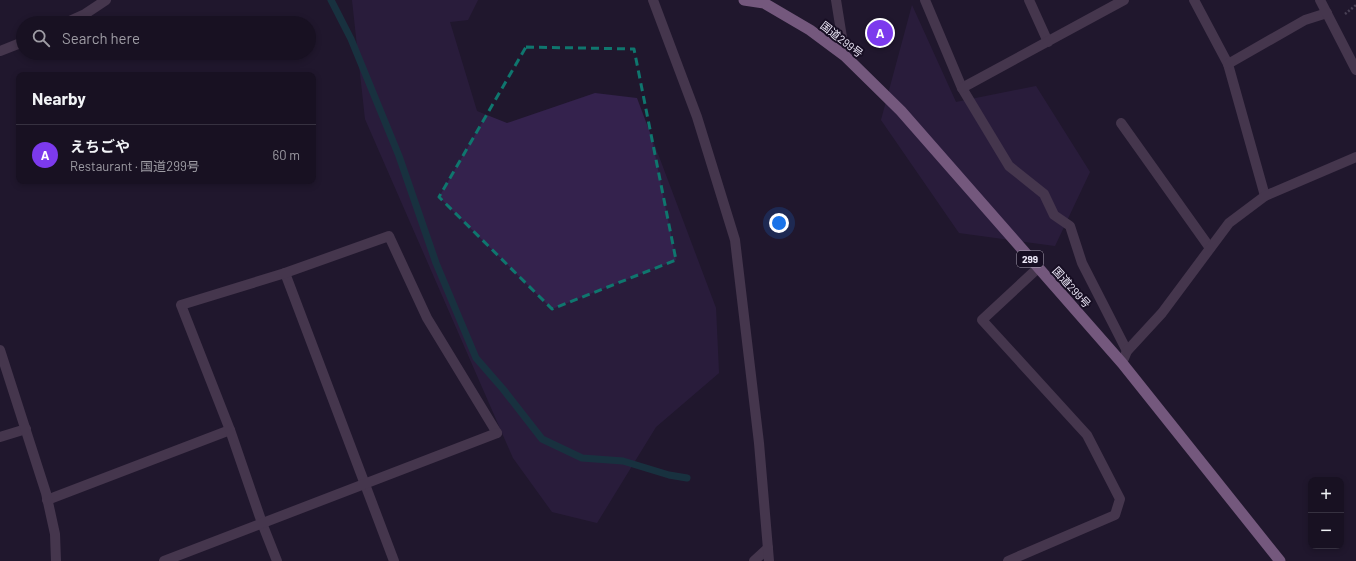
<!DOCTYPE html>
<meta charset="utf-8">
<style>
body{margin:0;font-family:Barlow,"Noto Sans JP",sans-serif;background:#211a2a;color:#f1f3f6}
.controls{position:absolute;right:12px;bottom:12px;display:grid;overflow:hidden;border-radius:8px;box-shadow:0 2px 6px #0003}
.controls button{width:36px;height:36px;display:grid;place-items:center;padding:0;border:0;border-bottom:1px solid #363140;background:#181122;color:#f1f3f6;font:20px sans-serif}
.you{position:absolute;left:779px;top:223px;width:14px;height:14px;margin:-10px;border:3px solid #fff;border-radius:50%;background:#1a73e8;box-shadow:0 0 0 6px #1a73e833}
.badge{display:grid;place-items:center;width:26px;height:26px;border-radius:50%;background:#7c3aed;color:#fff;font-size:13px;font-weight:700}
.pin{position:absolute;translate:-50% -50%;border:2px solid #fff;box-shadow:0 1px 4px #0006}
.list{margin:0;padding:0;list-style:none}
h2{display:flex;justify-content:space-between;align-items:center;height:52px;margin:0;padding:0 16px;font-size:17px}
h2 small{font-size:13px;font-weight:400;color:#9f9da5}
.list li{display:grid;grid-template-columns:26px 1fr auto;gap:12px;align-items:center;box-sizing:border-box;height:60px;padding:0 16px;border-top:1px solid #363140}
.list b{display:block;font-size:15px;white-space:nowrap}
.list p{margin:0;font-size:13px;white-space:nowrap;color:#9f9da5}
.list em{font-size:13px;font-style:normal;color:#9f9da5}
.icon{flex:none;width:22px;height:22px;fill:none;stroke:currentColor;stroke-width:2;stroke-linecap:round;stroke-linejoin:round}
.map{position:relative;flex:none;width:1356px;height:561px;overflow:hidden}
.search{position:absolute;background:#181122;box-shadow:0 2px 6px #0003;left:16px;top:16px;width:300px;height:44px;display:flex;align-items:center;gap:10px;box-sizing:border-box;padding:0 14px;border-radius:22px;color:#9f9da5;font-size:15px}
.panel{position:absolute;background:#181122;box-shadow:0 2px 6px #0003;left:16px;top:72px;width:300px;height:112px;border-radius:8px}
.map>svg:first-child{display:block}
</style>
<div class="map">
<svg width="1356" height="561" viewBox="0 0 1356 561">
<rect width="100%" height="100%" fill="#20172d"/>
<g fill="#34224d">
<polygon points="352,0 478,0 468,20 450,22 477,111 507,123 595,93 637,98 716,308 719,373 656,427 597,523 552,512 513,458 365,119"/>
<polygon points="912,5 956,102 1036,86 1090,172 1055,246 959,233 881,120"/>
</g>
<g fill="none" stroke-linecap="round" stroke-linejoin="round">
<polyline stroke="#0f5156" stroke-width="7" points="331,0 351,39 399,156 436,263 476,358 503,389 542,439 582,458 623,461 669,475 687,478"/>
<polyline stroke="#787184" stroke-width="2.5" stroke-dasharray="2 2" stroke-linecap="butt" points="1345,14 1356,5"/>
<g stroke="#715b73" stroke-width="10">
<polyline points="925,0 962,88 1009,166 1044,194 1054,215 1070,226 1082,263 1127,351"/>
<polyline points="1029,0 1048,42"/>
<polyline points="1194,0 1228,64 1265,196"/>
<polyline points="65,23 85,14 106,0"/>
<polyline points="0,51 23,42"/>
<polyline points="962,88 1124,0"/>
<polyline points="285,273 394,561"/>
<polyline points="0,437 26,429"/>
<polyline points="47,500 230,430"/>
<polyline points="277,561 262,523 230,430 181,305 285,273 389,236 427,318 497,433"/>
</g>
<g stroke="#715b73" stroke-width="10">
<polyline points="836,0 845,56"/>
<polyline points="1228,64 1305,20 1327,13"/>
<polyline points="1121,123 1210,248"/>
<polyline points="0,350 46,493 55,534 56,561"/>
<polyline points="1122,363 1127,351 1162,313 1229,223 1265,196 1356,157"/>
<polyline points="164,561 497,433"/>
<polyline points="754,561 768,548"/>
<polyline points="1008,561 1115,515 1120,499 1087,435 982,320 1038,268"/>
</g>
<g stroke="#715b73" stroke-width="10">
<polyline points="653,0 697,117 735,240 759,443 769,561"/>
<polyline points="1320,0 1356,70"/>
</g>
<polyline stroke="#daa6de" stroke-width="11" points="744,0 764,3 810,30 845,56 901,111 1122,363 1280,561"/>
</g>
<path d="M0 0H1356V561H0ZM526,47L634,49L676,260L552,309L439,197Z" fill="#20172d" fill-opacity=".55" fill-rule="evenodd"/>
<path fill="none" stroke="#0f766e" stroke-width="3" stroke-dasharray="8 5" stroke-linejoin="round" d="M526,47L634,49L676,260L552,309L439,197Z"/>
<g text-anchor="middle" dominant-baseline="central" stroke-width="4" stroke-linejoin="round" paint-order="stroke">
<rect fill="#170e23" stroke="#ada7b8" stroke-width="1" x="1017" y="251" width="26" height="16" rx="3"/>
<g font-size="10" font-weight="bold" fill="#ede8f8">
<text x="1030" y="259">299</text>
</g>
<g font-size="11" fill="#ede8f8" stroke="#170e23">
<text transform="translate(842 39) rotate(38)">国道299号</text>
<text transform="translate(1072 287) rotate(48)">国道299号</text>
</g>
</g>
</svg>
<div class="controls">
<button>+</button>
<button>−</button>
</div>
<div class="you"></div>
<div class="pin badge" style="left:880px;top:33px">A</div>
<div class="search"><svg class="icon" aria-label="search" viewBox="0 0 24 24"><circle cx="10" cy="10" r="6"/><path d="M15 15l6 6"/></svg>Search here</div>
<section class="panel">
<h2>Nearby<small></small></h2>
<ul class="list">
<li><span class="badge">A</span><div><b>えちごや</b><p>Restaurant · 国道299号</p></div><em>60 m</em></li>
</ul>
</section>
</div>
